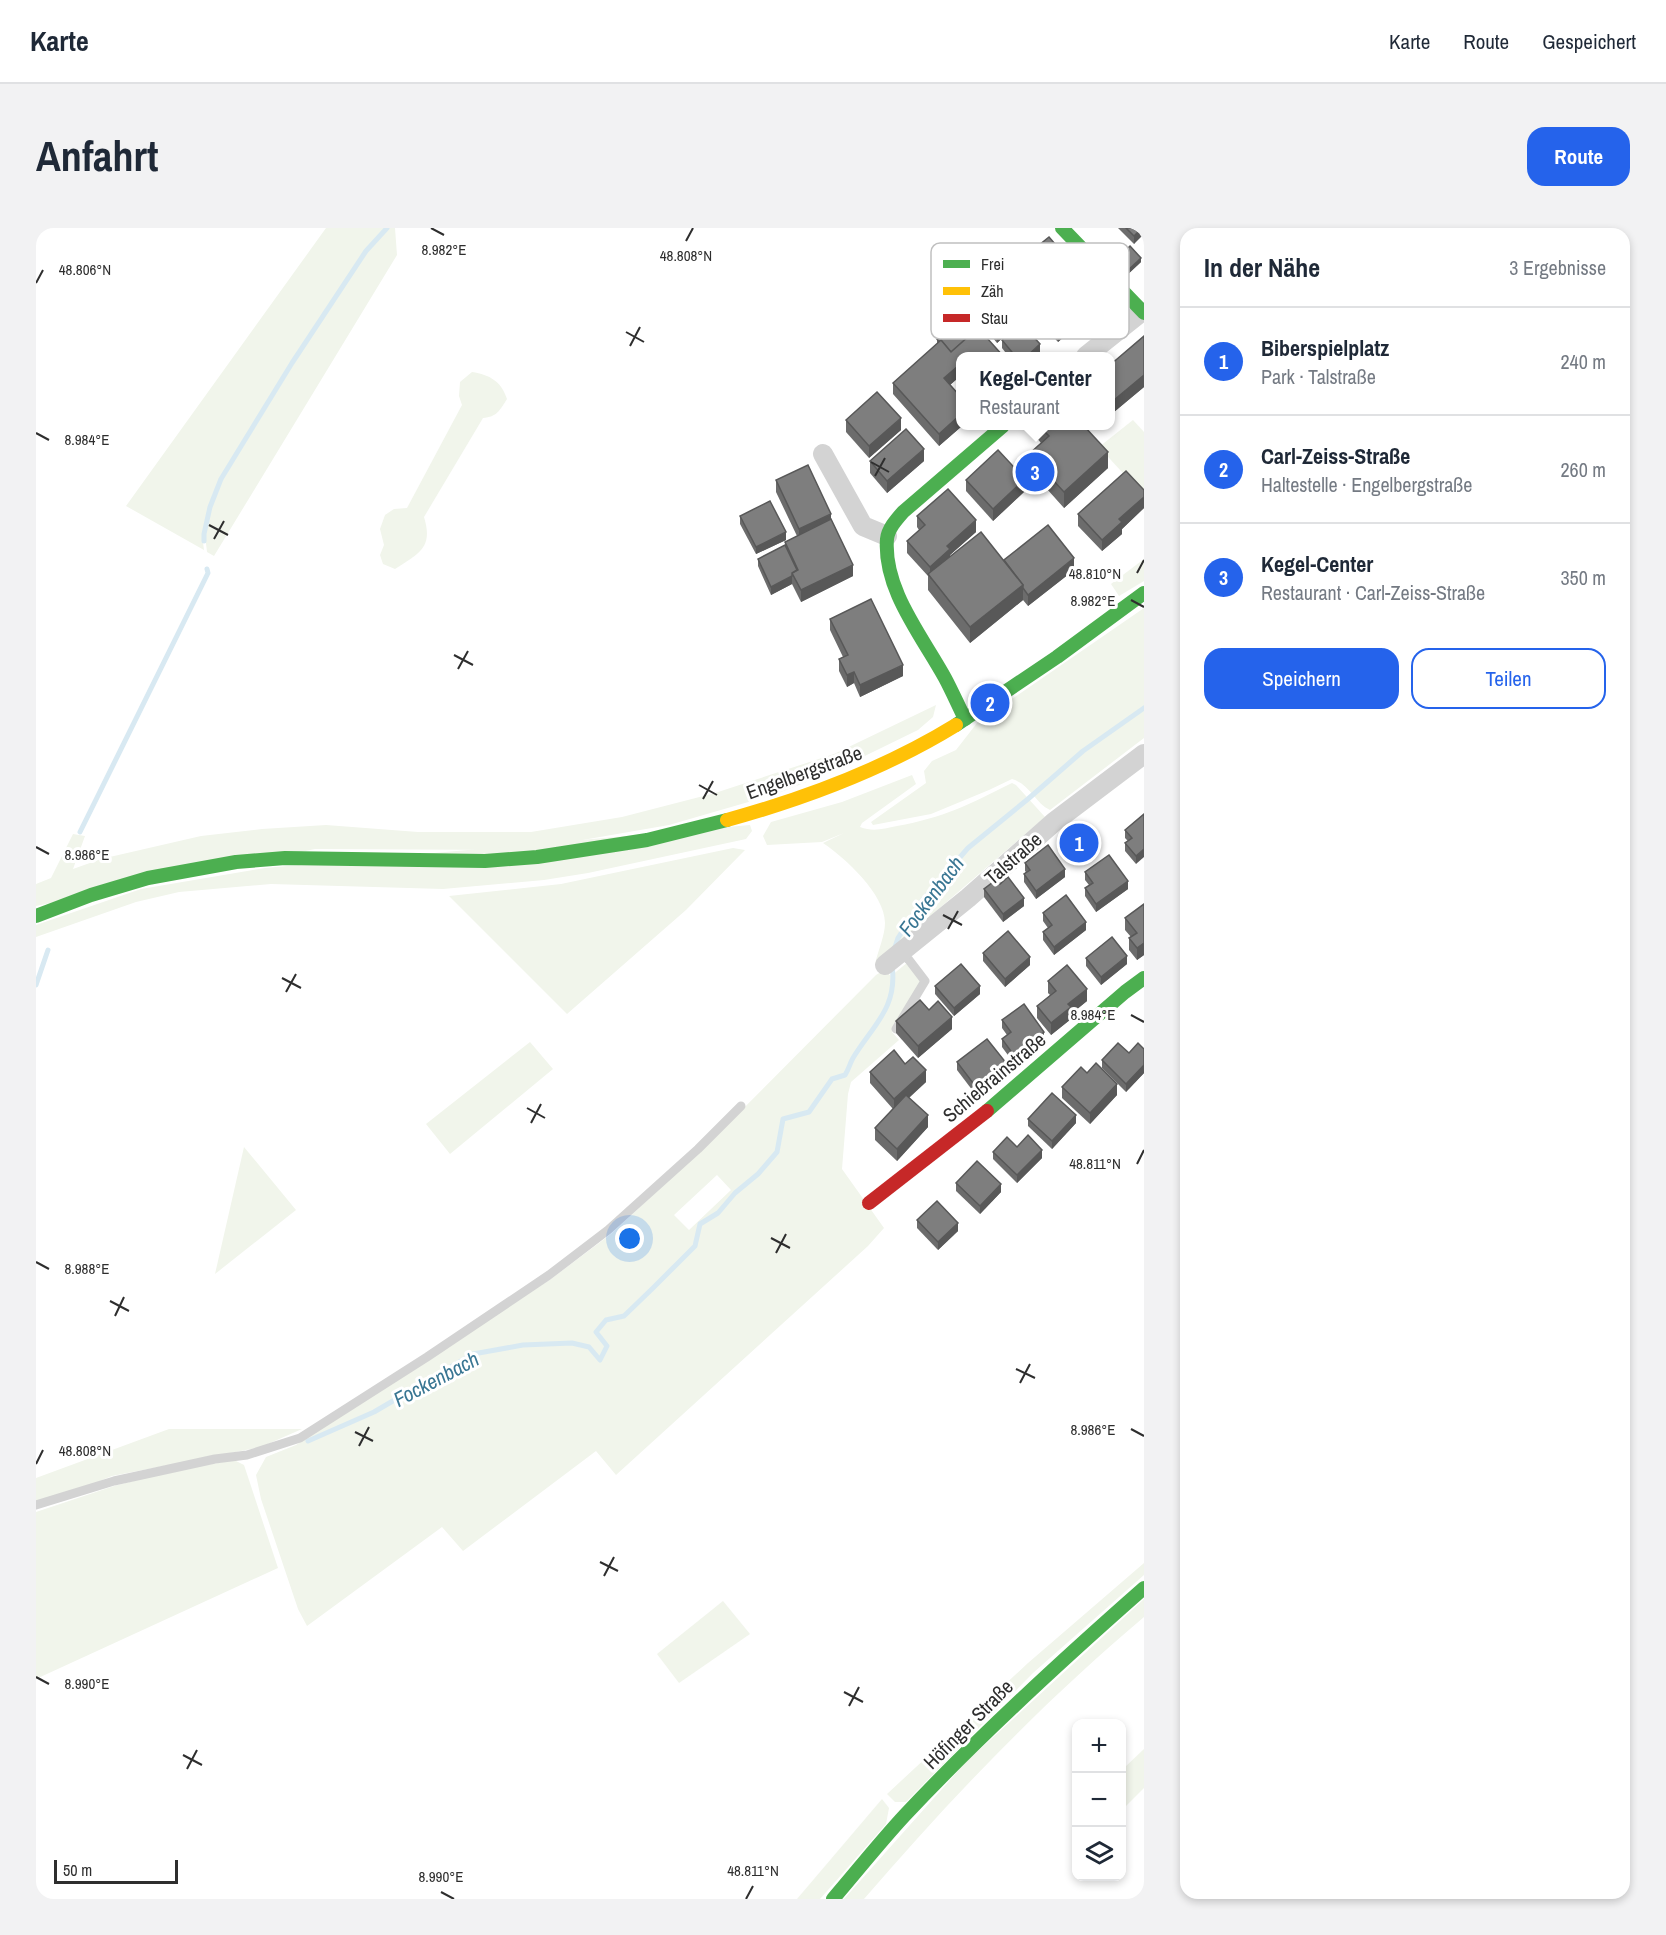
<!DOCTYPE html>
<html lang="de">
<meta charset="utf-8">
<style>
body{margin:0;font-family:"Archivo Narrow",sans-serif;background:#f2f2f3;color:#1f2937}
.controls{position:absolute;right:18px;bottom:18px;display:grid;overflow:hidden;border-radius:12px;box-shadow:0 3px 9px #0003}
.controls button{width:54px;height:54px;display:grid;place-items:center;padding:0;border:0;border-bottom:2px solid #e0e1e3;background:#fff;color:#1f2937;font:30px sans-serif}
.scale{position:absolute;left:18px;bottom:15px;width:124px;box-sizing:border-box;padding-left:6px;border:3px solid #2e2e2e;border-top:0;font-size:16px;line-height:21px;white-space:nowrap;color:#2e2e2e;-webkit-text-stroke:4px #fff;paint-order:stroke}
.you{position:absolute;left:594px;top:1011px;width:21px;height:21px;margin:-15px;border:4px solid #fff;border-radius:50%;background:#1a73e8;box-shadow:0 0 0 9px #1a73e833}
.badge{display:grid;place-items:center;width:39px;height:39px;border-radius:50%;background:#2563eb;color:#fff;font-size:20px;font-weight:700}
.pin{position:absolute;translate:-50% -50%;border:3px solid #fff;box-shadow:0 2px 6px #0006}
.popup{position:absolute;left:920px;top:124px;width:159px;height:78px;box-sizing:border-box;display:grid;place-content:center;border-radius:12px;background:#fff;filter:drop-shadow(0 2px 4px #0005);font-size:20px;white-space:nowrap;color:#747a83}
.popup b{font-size:22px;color:#1f2937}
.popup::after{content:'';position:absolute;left:50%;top:100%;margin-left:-12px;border:12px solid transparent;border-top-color:#fff}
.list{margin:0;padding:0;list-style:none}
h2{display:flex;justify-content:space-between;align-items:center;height:78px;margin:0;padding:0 24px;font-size:26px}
h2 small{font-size:20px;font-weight:400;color:#747a83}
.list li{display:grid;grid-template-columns:39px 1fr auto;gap:18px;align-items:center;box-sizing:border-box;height:108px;padding:0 24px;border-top:2px solid #e0e1e3}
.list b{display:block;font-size:22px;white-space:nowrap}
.list p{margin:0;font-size:20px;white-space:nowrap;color:#747a83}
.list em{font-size:20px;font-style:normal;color:#747a83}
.actions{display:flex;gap:12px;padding:18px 24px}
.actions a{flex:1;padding:14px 0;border:2px solid #2563eb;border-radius:18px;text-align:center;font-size:21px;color:#2563eb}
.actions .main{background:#2563eb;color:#fff}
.icon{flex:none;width:33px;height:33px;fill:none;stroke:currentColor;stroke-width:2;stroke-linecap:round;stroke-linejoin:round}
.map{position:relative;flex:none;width:1108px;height:1671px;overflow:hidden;border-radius:18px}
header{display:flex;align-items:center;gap:36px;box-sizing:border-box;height:84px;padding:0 30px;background:#fff;border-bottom:2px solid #e0e1e3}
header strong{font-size:28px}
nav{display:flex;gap:33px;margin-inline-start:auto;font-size:21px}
.intro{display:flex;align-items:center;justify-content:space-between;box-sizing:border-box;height:144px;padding:0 36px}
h1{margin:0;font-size:42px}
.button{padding:15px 27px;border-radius:18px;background:#2563eb;color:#fff;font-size:21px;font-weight:700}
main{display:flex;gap:36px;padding:0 36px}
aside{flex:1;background:#fff;border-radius:18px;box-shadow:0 3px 9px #0003}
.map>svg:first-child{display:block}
</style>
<header>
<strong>Karte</strong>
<nav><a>Karte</a><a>Route</a><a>Gespeichert</a></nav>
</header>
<div class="intro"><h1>Anfahrt</h1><a class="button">Route</a></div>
<main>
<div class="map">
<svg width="1108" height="1671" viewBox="0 0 1108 1671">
<rect width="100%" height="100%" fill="#fff"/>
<g fill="#f1f5eb" fill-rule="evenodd">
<polygon points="290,0 359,0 361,27 178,328 171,324 169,307 175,281 186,253 257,137 332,21 329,23 262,122 183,252 172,280 166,307 168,322 90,278"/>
<path d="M436,144C454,147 465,153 471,171C464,182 461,189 447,190L388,289C398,321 381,326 359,341L347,336L344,327L348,317L344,301L349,287L358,281L371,280L426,177L423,168L424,154Z"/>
<polygon points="1097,192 1108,204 1108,268 1063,219"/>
<polygon points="1108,331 1108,353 1083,368 1075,356"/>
<path d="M1108,380V510L1014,582C999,575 994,556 976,551L953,562L895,586L837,597L835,594L890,555L888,543L896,533L920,522L941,495Z"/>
<polygon points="900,477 897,489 882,502 796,544 740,566 633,597 489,622 279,621 0,678 0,656 15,650 37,606 49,608 37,641 65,631 165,608 226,601 290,597 382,604 495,604 586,589 679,565 798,526"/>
<path d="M876,547L880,556L826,595L824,599C837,604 847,601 861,598C907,590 934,576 976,555L980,557L1009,589L839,736C842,723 849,707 849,695C849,666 809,630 787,615L808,605L786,614L731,617L727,608L735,594L806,574Z"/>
<polygon points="1044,593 1063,621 1041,637 1022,609"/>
<polygon points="714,597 716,603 710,611 552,645 508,652 407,661 235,656 143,664 100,674 0,709 0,697 105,661 229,640"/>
<polygon points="697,620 709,622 650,682 531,786 413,668 525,656"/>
<path d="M872,734L887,753L856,804L863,812L815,854L812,866L806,941L848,1000L832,1018L580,1247L560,1223L427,1323L406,1299L271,1398L262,1381L225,1271L220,1247L230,1229L260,1217L303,1189L515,1051L575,1006L674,914L840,747L848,742L855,748ZM681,947L695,962L653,1002L638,987Z"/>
<polygon points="494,814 517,841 414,926 390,896"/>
<polygon points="208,919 260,982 179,1046"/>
<polygon points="133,1201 266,1201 225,1219 76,1248 0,1279 0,1250"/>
<polygon points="198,1232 208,1237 242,1340 0,1451 0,1284 78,1258 133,1244"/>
<polygon points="1108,1335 1108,1347 997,1445 870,1574 859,1574 851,1566 992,1435"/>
<path d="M1108,1371V1389C1006,1475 915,1570 828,1671H808L930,1534Z"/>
<polygon points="687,1373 714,1406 643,1455 621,1426"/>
<polygon points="1108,1521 1108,1560 1086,1582 1086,1542"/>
<polygon points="846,1571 853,1580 850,1596 784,1671 761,1671"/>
</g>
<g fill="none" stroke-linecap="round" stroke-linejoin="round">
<g stroke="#d8e9f2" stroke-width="5">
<polyline points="168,313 168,306 174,279 185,251 256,135 330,23 351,0"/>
<polyline points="44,604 172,345 171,341"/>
<polyline points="859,719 862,710 885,674 932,620 992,571 1047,523 1108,480"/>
<polyline points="0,757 12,722"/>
<path d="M272,1213L338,1184L437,1126L487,1117L536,1115L553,1119L564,1132L571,1118L560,1104L570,1092L588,1088L617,1060L659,1018L664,996L682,985L699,965L722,946L741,924L747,891L773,884L796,851L809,847C813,841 814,835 817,830C837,797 862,780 856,737"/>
</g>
<g stroke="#d3d3d3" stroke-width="9">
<polyline points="860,801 889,753 873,732 865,725"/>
<polyline points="0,1277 78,1253 179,1231 211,1227 264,1210 391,1129 513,1047 572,1002 662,921 705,878"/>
</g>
<g stroke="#d3d3d3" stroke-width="20">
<polyline points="1050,128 1105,84"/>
<polyline points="787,226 827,298 851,308"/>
<polyline points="849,737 932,670 1018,594 1108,526"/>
</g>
<g stroke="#4caf50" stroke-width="14">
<polyline points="1026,0 1108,85"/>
<path d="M929,491C922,477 916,463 909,450C886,408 847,361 851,311C852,301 860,292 867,284L967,198"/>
<polyline points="920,497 1021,429 1108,365"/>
<polyline points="0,688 55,667 112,650 200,634 249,630 449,633 501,629 611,612 691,592"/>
<polyline points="951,883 1089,764 1108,750"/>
<path d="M797,1671C821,1643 844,1614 869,1587C944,1507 1025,1433 1108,1360"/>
</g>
<path stroke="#ffc107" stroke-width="14" d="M691,592C771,570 850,540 920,497"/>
<polyline stroke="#c62828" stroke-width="14" points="833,975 951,883"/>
</g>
<g fill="#6c6c6c">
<polygon points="1082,0 1108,0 1098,16"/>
<polygon points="987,30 1031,42 1011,58 1011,64 1059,82 1022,114 998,88 998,80 986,90 975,77 975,65 994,50 987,42"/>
<polygon points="1079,33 1105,34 1090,48 1079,37"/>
<polygon points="938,79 982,96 961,115 938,87"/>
<polygon points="1108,108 1108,159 1078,184 1074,179 1074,137"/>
<polygon points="901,111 924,129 924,151 922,150 914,157 924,198 926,198 903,218 857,166 857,155 901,116"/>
<polygon points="966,112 1004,124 999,129 973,129 966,120"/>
<polygon points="810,192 865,202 833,230 810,204"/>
<polygon points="996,198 1048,198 1072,240 1028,280 993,241 993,226 1005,215 996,204"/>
<polygon points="834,233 888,233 851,265 834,245"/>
<polygon points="740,252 795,292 817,348 765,374 756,356 735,367 722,338 722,331 749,317 749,314 761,308 740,264"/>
<polygon points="930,252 989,263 957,293 930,263"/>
<polygon points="1108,262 1108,280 1086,301 1086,306 1066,323 1042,298 1042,286"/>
<polygon points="704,288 750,312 720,326 704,296"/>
<polygon points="881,288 940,304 914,327 914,329 968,332 1038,342 992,378 987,372 934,415 892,362 892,348 871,325 871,313 883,302 881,299"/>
<polygon points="794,391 867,448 824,469 818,455 811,459 803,443 803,431 807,429 794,402"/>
<polygon points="1108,586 1100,636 1089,623 1089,615 1092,613 1089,610 1089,602"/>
<polygon points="989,635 1029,649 1000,671 988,654 988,646 990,644 989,643"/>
<polygon points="1049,644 1092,661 1060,684 1049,668 1049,660 1053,657 1049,652"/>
<polygon points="964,656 988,678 967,694 948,669 948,661"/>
<polygon points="1108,676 1108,727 1101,732 1093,722 1093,710 1095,709 1089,702 1089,690"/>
<polygon points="1007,685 1050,702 1018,727 1007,712 1007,704 1012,700 1007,693"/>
<polygon points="947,725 994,737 969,759 947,733"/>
<polygon points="1050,730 1091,736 1065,757 1050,738"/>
<polygon points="1012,753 1051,773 1035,786 1035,791 1015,807 1001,790 1001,778 1014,767 1012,765"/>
<polygon points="899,758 944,766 918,788 899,766"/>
<polygon points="893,782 916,801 882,830 860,805 860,793"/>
<polygon points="966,792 1008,812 977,834 966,819 966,811 971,807 966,800"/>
<polygon points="1108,821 1108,845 1090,864 1066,840 1066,832"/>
<polygon points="921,834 971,844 940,867 921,842"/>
<polygon points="869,836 890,854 873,870 892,899 861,933 839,912 839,900 857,881 834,855 834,844"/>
<polygon points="1051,845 1081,867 1054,896 1026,870 1026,859"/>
<polygon points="992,891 1040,895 1016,921 992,898"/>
<polygon points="981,919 1006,930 981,955 957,931 957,924"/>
<polygon points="920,955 965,964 944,986 920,963"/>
<polygon points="881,992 922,1003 902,1022 881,1000"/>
</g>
<g fill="#585858">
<polygon points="1106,0 1108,0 1108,6 1098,16 1098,8"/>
<polygon points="1031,30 1031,42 1011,58 1011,69 998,76 998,80 986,90 986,78 1006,51"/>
<polygon points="1105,30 1105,34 1090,48 1090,44"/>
<polygon points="1059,70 1059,82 1022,114 1022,103"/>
<polygon points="982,88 982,96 961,115 961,107"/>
<polygon points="1004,116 1004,124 999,129 990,129"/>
<polygon points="922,138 922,150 908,162 908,150"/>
<polygon points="1108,147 1108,159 1078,184 1078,172"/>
<polygon points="924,187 924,198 926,198 903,218 903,206"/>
<polygon points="865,190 865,202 833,230 833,218"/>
<polygon points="888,221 888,233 851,265 851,253"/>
<polygon points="1072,224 1072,240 1028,280 1028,264"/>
<polygon points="989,251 989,263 957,293 957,281"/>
<polygon points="1108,269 1108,280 1086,301 1086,306 1066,323 1066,312 1083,291"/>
<polygon points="795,286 795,298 763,313 763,301"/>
<polygon points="940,292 940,304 914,327 914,333 894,351 894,339 911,318"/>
<polygon points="750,304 750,312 720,326 720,319"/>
<polygon points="1038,330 1038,342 992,378 992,367"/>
<polygon points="817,337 817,348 765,374 765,362"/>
<polygon points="756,348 756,356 735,367 735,359"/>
<polygon points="987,357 987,372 934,415 934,399"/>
<polygon points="867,437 867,448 824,469 824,457"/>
<polygon points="818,444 818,455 811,459 811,447"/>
<polygon points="1108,621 1108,629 1100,636 1100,628"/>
<polygon points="1029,641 1029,649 1000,671 1000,663"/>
<polygon points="1092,653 1092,661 1060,684 1060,676"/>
<polygon points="988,670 988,678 967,694 967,686"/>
<polygon points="1050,694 1050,702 1018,727 1018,719"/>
<polygon points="1108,715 1108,727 1101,732 1101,720"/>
<polygon points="1091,728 1091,736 1065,757 1065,749"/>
<polygon points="994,729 994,737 969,759 969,751"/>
<polygon points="944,758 944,766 918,788 918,780"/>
<polygon points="1051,761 1051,773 1035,786 1035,791 1015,807 1015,795 1032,776"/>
<polygon points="916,789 916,801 882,830 882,818"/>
<polygon points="1008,804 1008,812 977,834 977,826"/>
<polygon points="971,836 971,844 940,867 940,859"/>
<polygon points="1108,837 1108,845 1090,864 1090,856"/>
<polygon points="890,842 890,854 858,883 858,871"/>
<polygon points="1081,856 1081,867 1054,896 1054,885"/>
<polygon points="892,887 892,899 861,933 861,921"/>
<polygon points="1040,887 1040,895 1016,921 1016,913"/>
<polygon points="1006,922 1006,930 981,955 981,947"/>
<polygon points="965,956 965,964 944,986 944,978"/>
<polygon points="922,995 922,1003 902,1022 902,1014"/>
</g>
<g fill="#7e7e7e" stroke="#585858" stroke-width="1.5">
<polygon points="1090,0 1106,0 1098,8"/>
<polygon points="1013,9 1031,30 1006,51 1011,57 986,78 975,65 1000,45 987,30"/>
<polygon points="1094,18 1105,30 1090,44 1079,33"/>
<polygon points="1035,43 1059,70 1022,103 998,76"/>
<polygon points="959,61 982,88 961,107 938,79"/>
<polygon points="927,87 940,102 915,124 905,112 903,114 901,111"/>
<polygon points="985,95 1004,116 990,129 980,129 966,112"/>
<polygon points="942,100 968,129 924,129 924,140 922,138 908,150 924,168 924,187 903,206 857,155 905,112 915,124"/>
<polygon points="1108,108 1108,147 1078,172 1074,167 1074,137"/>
<polygon points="841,164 865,190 833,218 810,192"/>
<polygon points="1003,198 1048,198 1072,224 1028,264 993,226 1013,208"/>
<polygon points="870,201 888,221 851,253 834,233"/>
<polygon points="962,222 989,251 957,281 930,252"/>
<polygon points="772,237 795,286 763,301 740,252"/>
<polygon points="1090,243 1108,262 1108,269 1083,291 1086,294 1066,312 1042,286"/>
<polygon points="912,261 940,292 911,318 914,321 894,339 871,313 889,297 881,288"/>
<polygon points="734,273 750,304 720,319 704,288"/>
<polygon points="795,291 817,337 765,362 756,345 762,342 749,314"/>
<polygon points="1012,297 1038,330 992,367 987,360 987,357 968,332"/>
<polygon points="945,304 987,357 934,399 892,346"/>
<polygon points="749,317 761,342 756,345 756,348 735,359 722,331"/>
<polygon points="835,371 867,437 824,457 818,444 811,447 803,431 812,427 794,391"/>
<polygon points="1108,586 1108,621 1100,628 1089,615 1096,610 1089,602"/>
<polygon points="1012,617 1029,641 1000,663 988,646 994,642 989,635"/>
<polygon points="1073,627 1092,653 1060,676 1049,660 1057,655 1049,644"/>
<polygon points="972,649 988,670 967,686 948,661 961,651 964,656"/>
<polygon points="1030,667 1050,694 1018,719 1007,704 1016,697 1007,685"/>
<polygon points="1108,676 1108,715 1101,720 1093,710 1101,705 1089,690"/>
<polygon points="972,703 994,729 969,751 947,725"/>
<polygon points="1076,709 1091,728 1065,749 1050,730"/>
<polygon points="925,736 944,758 918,780 899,758"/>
<polygon points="1031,737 1051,761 1032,776 1035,779 1015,795 1001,778 1020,763 1012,753"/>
<polygon points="884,772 893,782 902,773 916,789 882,818 860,793"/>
<polygon points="988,776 1008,804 977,826 966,811 975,804 966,792"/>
<polygon points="951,811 971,836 940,859 921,834"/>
<polygon points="1082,815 1093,825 1102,815 1108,821 1108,837 1090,856 1066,832"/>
<polygon points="858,822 869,836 877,829 890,842 858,871 834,844"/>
<polygon points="1060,835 1081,856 1054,885 1026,859 1045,839 1051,845"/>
<polygon points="1016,865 1040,887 1016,913 992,891"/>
<polygon points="870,867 892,887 861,921 839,900"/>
<polygon points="992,907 1006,922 981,947 957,924 971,909 981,919"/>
<polygon points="941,933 965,956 944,978 920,955"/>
<polygon points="901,973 922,995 902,1014 881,992"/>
</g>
<path fill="none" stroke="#2e2e2e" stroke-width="2" d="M395,0L408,7M650,13L657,0M0,55L7,42M590,104L608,114M594,118L604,99M0,205L13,212M835,234L853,244M839,248L849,230M173,297L192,307M178,311L188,293M1101,345L1108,332M1095,372L1108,379M418,427L437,437M422,441L432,423M663,557L681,567M667,571L677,553M0,619L13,626M907,687L926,697M912,701L922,683M246,750L265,760M250,764L260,746M1095,787L1108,794M491,880L509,890M495,895L505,876M1101,936L1108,922M735,1010L754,1020M740,1025L750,1006M0,1034L13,1041M74,1073L93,1083M79,1088L88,1069M980,1141L999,1150M984,1155L994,1136M1095,1201L1108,1208M319,1204L337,1213M323,1218L333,1199M0,1236L7,1222M564,1334L582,1343M568,1348L578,1329M0,1449L13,1456M808,1464L827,1474M813,1478L823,1459M147,1527L166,1537M151,1541L161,1522M405,1664L418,1671M710,1671L717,1658"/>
<g text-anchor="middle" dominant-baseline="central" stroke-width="6" stroke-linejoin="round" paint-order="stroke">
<g font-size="20" fill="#2e2e2e" stroke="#fff">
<text transform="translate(768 544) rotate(-20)">Engelbergstraße</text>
<text transform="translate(977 630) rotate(-41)">Talstraße</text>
<text transform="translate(958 849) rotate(-40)">Schießrainstraße</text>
<text transform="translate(932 1496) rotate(-45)">Höfinger Straße</text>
</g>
<g font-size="21" font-style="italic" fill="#397693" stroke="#fff">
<text transform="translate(895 668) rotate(-53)">Fockenbach</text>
<text transform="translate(400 1151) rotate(-28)">Fockenbach</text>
</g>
</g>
<rect x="895" y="15" width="198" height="96" rx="9" fill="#fff" stroke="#c0c0c0" stroke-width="1.5"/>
<rect x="907" y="32" width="27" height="8" fill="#4caf50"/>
<rect x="907" y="59" width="27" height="8" fill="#ffc107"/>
<rect x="907" y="86" width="27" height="8" fill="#c62828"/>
<g font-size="16" fill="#2e2e2e">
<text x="945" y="42">Frei</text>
<text x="945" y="69">Zäh</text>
<text x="945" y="96">Stau</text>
</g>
<g font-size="15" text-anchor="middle" fill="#2e2e2e" stroke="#fff" stroke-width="6" stroke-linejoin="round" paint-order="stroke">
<text x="408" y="27">8.982°E</text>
<text x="650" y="33">48.808°N</text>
<text x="49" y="47">48.806°N</text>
<text x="51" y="217">8.984°E</text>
<text x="1059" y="351">48.810°N</text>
<text x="1057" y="378">8.982°E</text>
<text x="51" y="632">8.986°E</text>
<text x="1057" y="792">8.984°E</text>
<text x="1059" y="941">48.811°N</text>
<text x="51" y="1046">8.988°E</text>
<text x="1057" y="1207">8.986°E</text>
<text x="49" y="1228">48.808°N</text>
<text x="51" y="1461">8.990°E</text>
<text x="717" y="1648">48.811°N</text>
<text x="405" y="1654">8.990°E</text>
</g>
</svg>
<div class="controls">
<button>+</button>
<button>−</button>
<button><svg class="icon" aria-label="layers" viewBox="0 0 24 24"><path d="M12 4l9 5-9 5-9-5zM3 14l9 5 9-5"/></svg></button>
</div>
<div class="scale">50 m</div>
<div class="you"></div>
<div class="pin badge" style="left:1043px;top:615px">1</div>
<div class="pin badge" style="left:954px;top:475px">2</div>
<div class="pin badge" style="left:999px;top:244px">3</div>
<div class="popup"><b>Kegel-Center</b>Restaurant</div>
</div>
<aside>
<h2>In der Nähe<small>3 Ergebnisse</small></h2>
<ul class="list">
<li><span class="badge">1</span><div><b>Biberspielplatz</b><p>Park · Talstraße</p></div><em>240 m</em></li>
<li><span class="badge">2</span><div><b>Carl-Zeiss-Straße</b><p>Haltestelle · Engelbergstraße</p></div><em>260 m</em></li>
<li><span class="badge">3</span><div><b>Kegel-Center</b><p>Restaurant · Carl-Zeiss-Straße</p></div><em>350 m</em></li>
</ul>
<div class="actions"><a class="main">Speichern</a><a>Teilen</a></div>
</aside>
</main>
